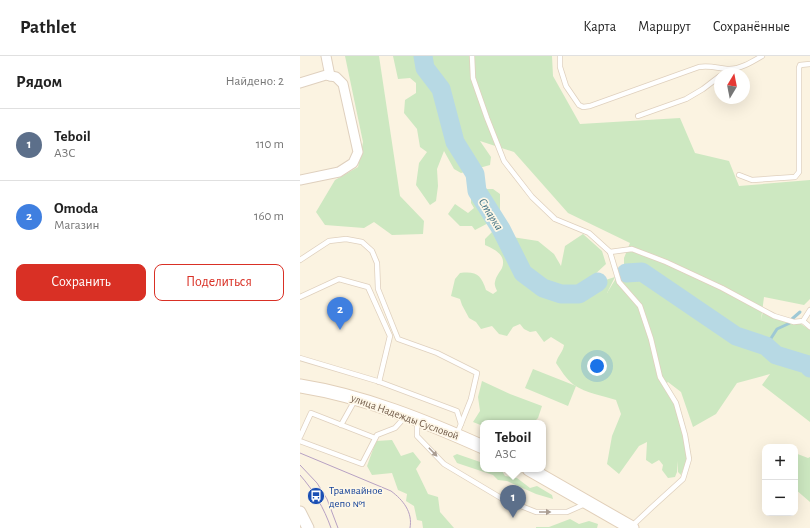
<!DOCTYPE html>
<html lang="ru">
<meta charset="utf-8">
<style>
body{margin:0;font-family:"Alegreya Sans",sans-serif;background:#f2f2f2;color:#222}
.controls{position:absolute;right:12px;bottom:12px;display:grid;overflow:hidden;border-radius:8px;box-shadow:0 4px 16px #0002}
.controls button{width:36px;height:36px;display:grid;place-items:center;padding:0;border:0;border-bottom:1px solid #e0e0e0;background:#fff;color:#222;font:20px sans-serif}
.compass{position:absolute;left:414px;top:12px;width:36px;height:36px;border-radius:50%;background:#fff;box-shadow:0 4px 16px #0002;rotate:10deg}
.you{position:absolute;left:297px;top:310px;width:14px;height:14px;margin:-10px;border:3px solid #fff;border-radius:50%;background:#1a73e8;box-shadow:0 0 0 6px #1a73e833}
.badge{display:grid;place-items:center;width:26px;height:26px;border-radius:50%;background:#d93025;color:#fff;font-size:13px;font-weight:700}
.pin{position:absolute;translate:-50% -33px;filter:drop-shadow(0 1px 2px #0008)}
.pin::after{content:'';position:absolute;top:21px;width:14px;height:12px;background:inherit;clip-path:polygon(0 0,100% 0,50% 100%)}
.popup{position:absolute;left:180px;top:364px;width:66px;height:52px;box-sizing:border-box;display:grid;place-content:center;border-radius:8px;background:#fff;filter:drop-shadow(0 1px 3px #0005);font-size:13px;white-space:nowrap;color:#767676}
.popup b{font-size:15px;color:#222}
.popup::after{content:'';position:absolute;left:50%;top:100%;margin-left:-8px;border:8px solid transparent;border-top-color:#fff}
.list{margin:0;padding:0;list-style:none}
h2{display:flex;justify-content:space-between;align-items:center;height:52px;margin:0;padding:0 16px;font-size:17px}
h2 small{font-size:13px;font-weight:400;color:#767676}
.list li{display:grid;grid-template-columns:26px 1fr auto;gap:12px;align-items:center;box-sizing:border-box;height:72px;padding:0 16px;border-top:1px solid #e0e0e0}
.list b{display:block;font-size:15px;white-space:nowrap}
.list p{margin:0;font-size:13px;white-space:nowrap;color:#767676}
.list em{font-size:13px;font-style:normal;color:#767676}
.actions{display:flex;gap:8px;padding:12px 16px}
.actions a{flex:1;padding:9px 0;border:1px solid #d93025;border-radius:8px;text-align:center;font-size:14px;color:#d93025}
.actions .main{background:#d93025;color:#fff}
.map{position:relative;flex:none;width:510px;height:472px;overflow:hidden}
header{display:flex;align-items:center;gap:24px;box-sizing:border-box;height:56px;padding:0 20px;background:#fff;border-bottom:1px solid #e0e0e0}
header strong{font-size:19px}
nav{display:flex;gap:22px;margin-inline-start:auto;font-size:14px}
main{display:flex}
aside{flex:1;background:#fff}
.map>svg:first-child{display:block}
</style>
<header>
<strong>Pathlet</strong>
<nav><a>Карта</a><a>Маршрут</a><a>Сохранённые</a></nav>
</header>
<main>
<aside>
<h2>Рядом<small>Найдено: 2</small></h2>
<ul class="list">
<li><span class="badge" style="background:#5c6f8a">1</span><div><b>Teboil</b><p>АЗС</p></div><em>110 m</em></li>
<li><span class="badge" style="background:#3f7fe0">2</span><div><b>Omoda</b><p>Магазин</p></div><em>160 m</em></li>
</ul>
<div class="actions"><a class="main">Сохранить</a><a>Поделиться</a></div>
</aside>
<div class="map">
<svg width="510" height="472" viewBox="0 0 510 472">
<rect width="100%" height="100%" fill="#fbf3e1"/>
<g fill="#cde8c1">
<polygon points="45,0 79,0 100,140 124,165 123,178 92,179 74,166 64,172 25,169 16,156 35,124 58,111 63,86"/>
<path d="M93,0H252L253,20L280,68L380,62L395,97L429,105L439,130L510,124V243L504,249L464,241L461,264L463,255L501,268L510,274V366L462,329L470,318L437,327L416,358L393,371L381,336L368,326L363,330L374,348L384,379L387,403L381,419L378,416L377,405V416L375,421L368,422L362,414L363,409L359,404L352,408L346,404L347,386L339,390L319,418L307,408L312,380L321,358L316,344C303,340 286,337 274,329C266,323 261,314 256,307C258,299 263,296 264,289L251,281L244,286L236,275L230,276L224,273L220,268L213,271L207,280L199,278L192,270L181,273L176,266L169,262L162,249L160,243L151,240L155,223L160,217C177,215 181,219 186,234L193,238L197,235C196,232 194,229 195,226C196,220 200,216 202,212C207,199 194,193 185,189V183L192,176L212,181L238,185L254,198L261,210L265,190L283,178L302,195L306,208L278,234L255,240L279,239L299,226L315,221L307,237L324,209V202L330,187L268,157L214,96L180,85L191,101L190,109L161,117L154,113L144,95L137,113L138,130L136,145L130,149L116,129L119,107L127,96L120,91L117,73L104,57L105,44L116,37V27L110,22L98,23Z"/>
<polygon points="187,133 193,133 200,138 200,155 198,162 175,174 172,170 160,170 148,158 155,148 168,157 174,152 171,147 171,138"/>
<polygon points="233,313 276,330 268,350 225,332"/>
<polygon points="182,325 210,338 242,350 238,362 233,367 183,367 183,370 173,366 180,355 178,341"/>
<polygon points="92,384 101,400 113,396 121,406 116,413 128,438 138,441 140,456 154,472 123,472 122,465 117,464 114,450 106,445 107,438 98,434 92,417 72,419 67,410 76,385"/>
<polygon points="495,397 508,402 510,401 510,446 495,433"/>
<polygon points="157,398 183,407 183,413 192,413 194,416 202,415 205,420 217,422 230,432 237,430 252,439 253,443 236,438 207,425 198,424 193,419 157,407 153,400"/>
<polygon points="270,463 279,468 289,465 298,468 297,472 236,472 236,471 249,471"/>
</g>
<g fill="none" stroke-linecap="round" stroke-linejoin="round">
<g stroke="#9ec8d5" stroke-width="3">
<polyline points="492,263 500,256"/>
<polyline points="466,290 477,273 490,267"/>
</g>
<g stroke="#b7d9e4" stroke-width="19">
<polyline points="123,0 125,12 141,33 155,86 175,118 177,135 201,173 223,217 243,232 261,238 279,238 298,226"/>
<polyline points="326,217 342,216 436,280 466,290 476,299 509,309 510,312"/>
</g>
<defs>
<g id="service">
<polyline points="172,0 173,22 187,62 204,105 232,141 255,163 289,177 310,196 319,226 340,250 351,283 360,321 376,347 385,379 389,403 383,423 350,453 332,470"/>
<path d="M260,0V11L266,30L279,49L283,51L290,50L399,11C409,9 417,12 427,13C439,14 452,6 462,0"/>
<polyline points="338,60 386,43 403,33 420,20"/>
<polyline points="439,119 452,124 495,121 499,116 499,12 500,9 510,8"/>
<polyline points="310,196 332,193 366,206 422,232 474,260 494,266 503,265 510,254"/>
<polyline points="0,204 29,185 46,183 62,186 72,195 77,207 78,233 98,283 137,297 177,317 171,343 157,378"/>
<polyline points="0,241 39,223 68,231 90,280 79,326"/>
<polyline points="503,265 510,271"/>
<polyline points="0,302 77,325 157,355 161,368"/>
<polyline points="117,365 117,380 144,408 201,442 236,456 267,456 285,448"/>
<polyline points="41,369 55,344"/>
<polyline points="0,381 11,357 75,382"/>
<polyline points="0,385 62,408 77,379 95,372 105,361"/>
</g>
<g id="minor">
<polyline points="26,0 30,20"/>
<polyline points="0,27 26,19 36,21 43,28 58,96 53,107 39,116 0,124"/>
</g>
<polyline id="tertiary" points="0,456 8,472"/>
<g id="secondary">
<path d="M0,330C63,340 125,365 183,391"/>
<polyline points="229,413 332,472"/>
</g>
</defs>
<use href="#service" stroke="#dfd0be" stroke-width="6"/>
<use href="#minor" stroke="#dfd0be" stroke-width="11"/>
<use href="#tertiary" stroke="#dfd0be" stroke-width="13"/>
<use href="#secondary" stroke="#e1cfb9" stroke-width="15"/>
<use href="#service" stroke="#fff" stroke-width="4.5"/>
<use href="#minor" stroke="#fff" stroke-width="9"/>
<use href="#tertiary" stroke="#fff" stroke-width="11"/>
<use href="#secondary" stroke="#fff" stroke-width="13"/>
<g stroke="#b7a1c3" stroke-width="1">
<path d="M0,397L91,435C103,444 113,456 110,472"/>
<polyline points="0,409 17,427 27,443 38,472"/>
<path d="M0,419C14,435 24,452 31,472"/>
</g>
</g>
<defs><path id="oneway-solid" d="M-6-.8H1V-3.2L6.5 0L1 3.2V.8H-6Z"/></defs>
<g fill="#aa9d92">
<use href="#oneway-solid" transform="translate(133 396) rotate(46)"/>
<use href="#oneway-solid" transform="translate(245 456)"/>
</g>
<defs>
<symbol id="bus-disc" viewBox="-11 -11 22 22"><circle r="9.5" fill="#1a4fb4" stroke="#fef7e7"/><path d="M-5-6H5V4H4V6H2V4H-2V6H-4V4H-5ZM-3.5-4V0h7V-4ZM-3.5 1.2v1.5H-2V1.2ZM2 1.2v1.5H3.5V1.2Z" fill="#fff"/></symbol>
</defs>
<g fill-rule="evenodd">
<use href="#bus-disc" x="6" y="430" width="20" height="20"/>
</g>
<g text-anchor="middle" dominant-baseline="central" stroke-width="3.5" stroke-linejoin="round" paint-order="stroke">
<g font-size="11" fill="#715b49" stroke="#fef7e7">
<text transform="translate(105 361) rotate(20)">улица Надежды Сусловой</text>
</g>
<g font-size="11" fill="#164399" stroke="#fef7e7" text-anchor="start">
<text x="29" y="434">Трамвайное<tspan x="29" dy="13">депо №1</tspan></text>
</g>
<g font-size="12" font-style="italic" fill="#447485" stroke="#fef7e7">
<text transform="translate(191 158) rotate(58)">Старка</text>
</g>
</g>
</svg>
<div class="controls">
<button>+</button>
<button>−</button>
</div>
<svg class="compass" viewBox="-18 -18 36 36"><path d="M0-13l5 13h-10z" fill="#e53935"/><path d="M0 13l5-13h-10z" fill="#767676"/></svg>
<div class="you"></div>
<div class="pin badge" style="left:213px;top:462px;background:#5c6f8a">1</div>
<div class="popup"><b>Teboil</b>АЗС</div>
<div class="pin badge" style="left:40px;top:274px;background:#3f7fe0">2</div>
</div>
</main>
